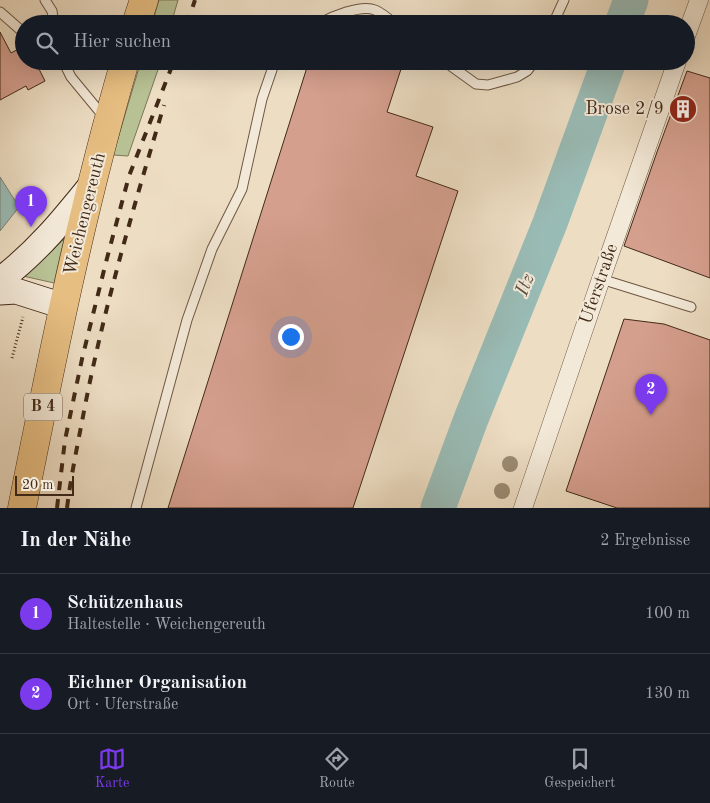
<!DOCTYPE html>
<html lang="de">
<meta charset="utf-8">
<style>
body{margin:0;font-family:"Old Standard TT",serif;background:#20242c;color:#f1f3f6}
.scale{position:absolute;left:15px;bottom:12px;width:59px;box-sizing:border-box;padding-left:5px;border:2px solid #432a18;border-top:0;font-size:14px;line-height:18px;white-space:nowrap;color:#432a18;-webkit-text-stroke:4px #f3e9d8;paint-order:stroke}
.you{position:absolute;left:290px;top:336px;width:18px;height:18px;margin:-12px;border:4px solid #fff;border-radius:50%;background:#1a73e8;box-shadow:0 0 0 8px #1a73e833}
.badge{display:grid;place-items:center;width:32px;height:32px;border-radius:50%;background:#7c3aed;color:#fff;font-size:16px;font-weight:700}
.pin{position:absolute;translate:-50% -41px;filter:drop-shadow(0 1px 2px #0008)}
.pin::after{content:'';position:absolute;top:26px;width:18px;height:15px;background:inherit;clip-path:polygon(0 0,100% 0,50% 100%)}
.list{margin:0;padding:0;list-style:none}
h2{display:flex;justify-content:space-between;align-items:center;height:65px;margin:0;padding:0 20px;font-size:21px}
h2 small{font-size:16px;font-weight:400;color:#9ea1a6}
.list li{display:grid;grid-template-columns:32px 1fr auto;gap:15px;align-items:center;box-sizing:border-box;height:80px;padding:0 20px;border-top:1px solid #363941}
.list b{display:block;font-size:19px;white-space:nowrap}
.list p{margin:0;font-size:16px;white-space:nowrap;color:#9ea1a6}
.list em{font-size:16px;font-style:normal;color:#9ea1a6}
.icon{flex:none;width:28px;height:28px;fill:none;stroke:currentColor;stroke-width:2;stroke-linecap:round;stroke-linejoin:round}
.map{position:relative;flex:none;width:710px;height:508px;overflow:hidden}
.search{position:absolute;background:#171b24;box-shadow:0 5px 20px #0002;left:15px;right:15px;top:15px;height:55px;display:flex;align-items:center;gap:12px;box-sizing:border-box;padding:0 18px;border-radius:28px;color:#9ea1a6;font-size:19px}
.sheet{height:225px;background:#171b24}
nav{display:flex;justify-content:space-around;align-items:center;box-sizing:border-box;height:70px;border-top:1px solid #363941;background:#171b24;font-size:14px;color:#9ea1a6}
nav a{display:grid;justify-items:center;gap:2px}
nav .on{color:#7c3aed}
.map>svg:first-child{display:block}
</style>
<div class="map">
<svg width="710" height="508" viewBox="0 0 710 508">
<rect width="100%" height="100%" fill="#edddc3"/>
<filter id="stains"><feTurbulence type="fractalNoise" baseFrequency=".004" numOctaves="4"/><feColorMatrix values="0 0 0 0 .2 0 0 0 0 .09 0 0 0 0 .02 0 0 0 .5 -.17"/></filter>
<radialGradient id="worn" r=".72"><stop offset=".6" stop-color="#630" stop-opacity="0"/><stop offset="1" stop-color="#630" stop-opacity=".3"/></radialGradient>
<g fill="#b8c194" stroke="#7e7656">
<polygon points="159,0 178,0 171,24 152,24"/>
<polygon points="141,61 161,61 128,156 113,155"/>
<polygon points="64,239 54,283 23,276"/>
</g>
<polygon fill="#99bbb5" stroke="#778176" points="0,177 19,207 0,231"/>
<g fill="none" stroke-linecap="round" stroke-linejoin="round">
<g stroke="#99bbb5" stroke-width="35">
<polyline points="622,24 631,0"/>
<polyline points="438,508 471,419 550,223 609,61"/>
</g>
</g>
<g fill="#d59f8e" stroke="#432a18">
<polygon points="0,32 11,53 24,46 24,61 35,61 45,81 28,90 26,86 0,100"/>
<polygon points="309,61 388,61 402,66 387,112 433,127 416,176 458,191 353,508 168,508"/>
<polygon points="687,71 710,78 710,278 624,246 657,152"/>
<polygon points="624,319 664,324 710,340 710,508 617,508 566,491"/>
</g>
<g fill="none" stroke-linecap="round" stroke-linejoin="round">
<defs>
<g id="lane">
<polyline points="45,0 52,11 54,24"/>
<polyline points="0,12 24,33"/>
<path d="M318,24C331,17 361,4 375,10C382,13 389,19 395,24"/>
<polyline points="553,24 564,0"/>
<polyline points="63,61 71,77 104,117"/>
<polyline points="444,61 476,84 488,85 517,77 527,71 535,61"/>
<polyline points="601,279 691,307"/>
<polyline points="136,508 187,320 212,249 242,189 262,99 275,61"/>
</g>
<g id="street">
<polyline points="686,36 699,0"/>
<polyline points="523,508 601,279 677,61"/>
</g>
<g id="secondary">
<path d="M0,280C37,252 63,220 92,184"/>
<polyline points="0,292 16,291 63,306"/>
</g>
<g id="primary">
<polyline points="136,24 144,0"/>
<path d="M22,508C52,358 82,208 125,61"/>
</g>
</defs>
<use href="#lane" stroke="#6e5743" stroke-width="11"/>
<use href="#street" stroke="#6e5743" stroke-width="19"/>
<use href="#secondary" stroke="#432a18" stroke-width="27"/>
<use href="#primary" stroke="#432a18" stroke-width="29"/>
<polyline stroke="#432a18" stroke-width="3" stroke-dasharray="1 2.5" stroke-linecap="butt" points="12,358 23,317"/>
<use href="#lane" stroke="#f3e9d8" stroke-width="9"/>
<use href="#street" stroke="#f3e9d8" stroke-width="18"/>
<use href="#secondary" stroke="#f3e9d8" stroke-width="25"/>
<use href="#primary" stroke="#e6be82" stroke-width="28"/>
<g stroke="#432a18" stroke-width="4" stroke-dasharray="9 9" stroke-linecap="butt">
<polyline points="187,24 195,0"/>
<polyline points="57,508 65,440 82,359 106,262 129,176 174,61"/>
<path d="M67,508C71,475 78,443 84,411C104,307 134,206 164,105"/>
</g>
</g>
<g fill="#9c8b73">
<circle cx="510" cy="464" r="8"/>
<circle cx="502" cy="491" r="8"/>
</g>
<defs>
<symbol id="building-disc" viewBox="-11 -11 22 22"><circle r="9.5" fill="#8f2418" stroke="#f3e9d8"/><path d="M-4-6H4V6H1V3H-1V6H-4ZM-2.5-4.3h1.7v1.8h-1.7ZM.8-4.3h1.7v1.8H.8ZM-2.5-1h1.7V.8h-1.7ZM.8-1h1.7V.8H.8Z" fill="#fff"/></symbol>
</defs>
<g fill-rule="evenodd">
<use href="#building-disc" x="667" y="93" width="32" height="32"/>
</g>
<g text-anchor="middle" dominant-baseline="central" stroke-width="4" stroke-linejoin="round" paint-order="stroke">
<rect fill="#f3e9d8" stroke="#786352" stroke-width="1" x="24" y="393.5" width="38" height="27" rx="4"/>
<g font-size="16" font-weight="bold" fill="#432a18">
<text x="43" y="407">B 4</text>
</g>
<g font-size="18" fill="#432a18" stroke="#f3e9d8" text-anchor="end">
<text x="664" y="109">Brose 2/9</text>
</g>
<g font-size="18" fill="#432a18" stroke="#f3e9d8">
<text transform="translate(85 214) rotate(-76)">Weichengereuth</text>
<text transform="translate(599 284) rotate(-71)">Uferstraße</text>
</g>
<g font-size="19" font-style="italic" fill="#584e3f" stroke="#f3e9d8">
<text transform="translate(526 285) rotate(-69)">Itz</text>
</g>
</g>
<rect width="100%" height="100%" filter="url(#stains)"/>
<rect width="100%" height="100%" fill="url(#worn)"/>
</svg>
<div class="scale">20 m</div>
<div class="you"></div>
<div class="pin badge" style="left:31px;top:227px">1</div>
<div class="pin badge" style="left:651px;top:415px">2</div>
<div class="search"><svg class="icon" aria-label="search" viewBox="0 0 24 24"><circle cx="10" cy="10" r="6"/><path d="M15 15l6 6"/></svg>Hier suchen</div>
</div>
<section class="sheet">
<h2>In der Nähe<small>2 Ergebnisse</small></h2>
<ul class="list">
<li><span class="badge">1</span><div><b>Schützenhaus</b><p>Haltestelle · Weichengereuth</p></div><em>100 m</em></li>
<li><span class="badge">2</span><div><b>Eichner Organisation</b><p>Ort · Uferstraße</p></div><em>130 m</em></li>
</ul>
</section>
<nav>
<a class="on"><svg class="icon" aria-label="map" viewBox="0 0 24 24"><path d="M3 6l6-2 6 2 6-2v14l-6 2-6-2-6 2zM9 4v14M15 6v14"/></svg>Karte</a>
<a><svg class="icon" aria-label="directions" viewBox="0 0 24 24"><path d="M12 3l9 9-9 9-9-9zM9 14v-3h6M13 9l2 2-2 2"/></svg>Route</a>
<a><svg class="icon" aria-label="saved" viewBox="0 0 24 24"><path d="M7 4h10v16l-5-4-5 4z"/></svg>Gespeichert</a>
</nav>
